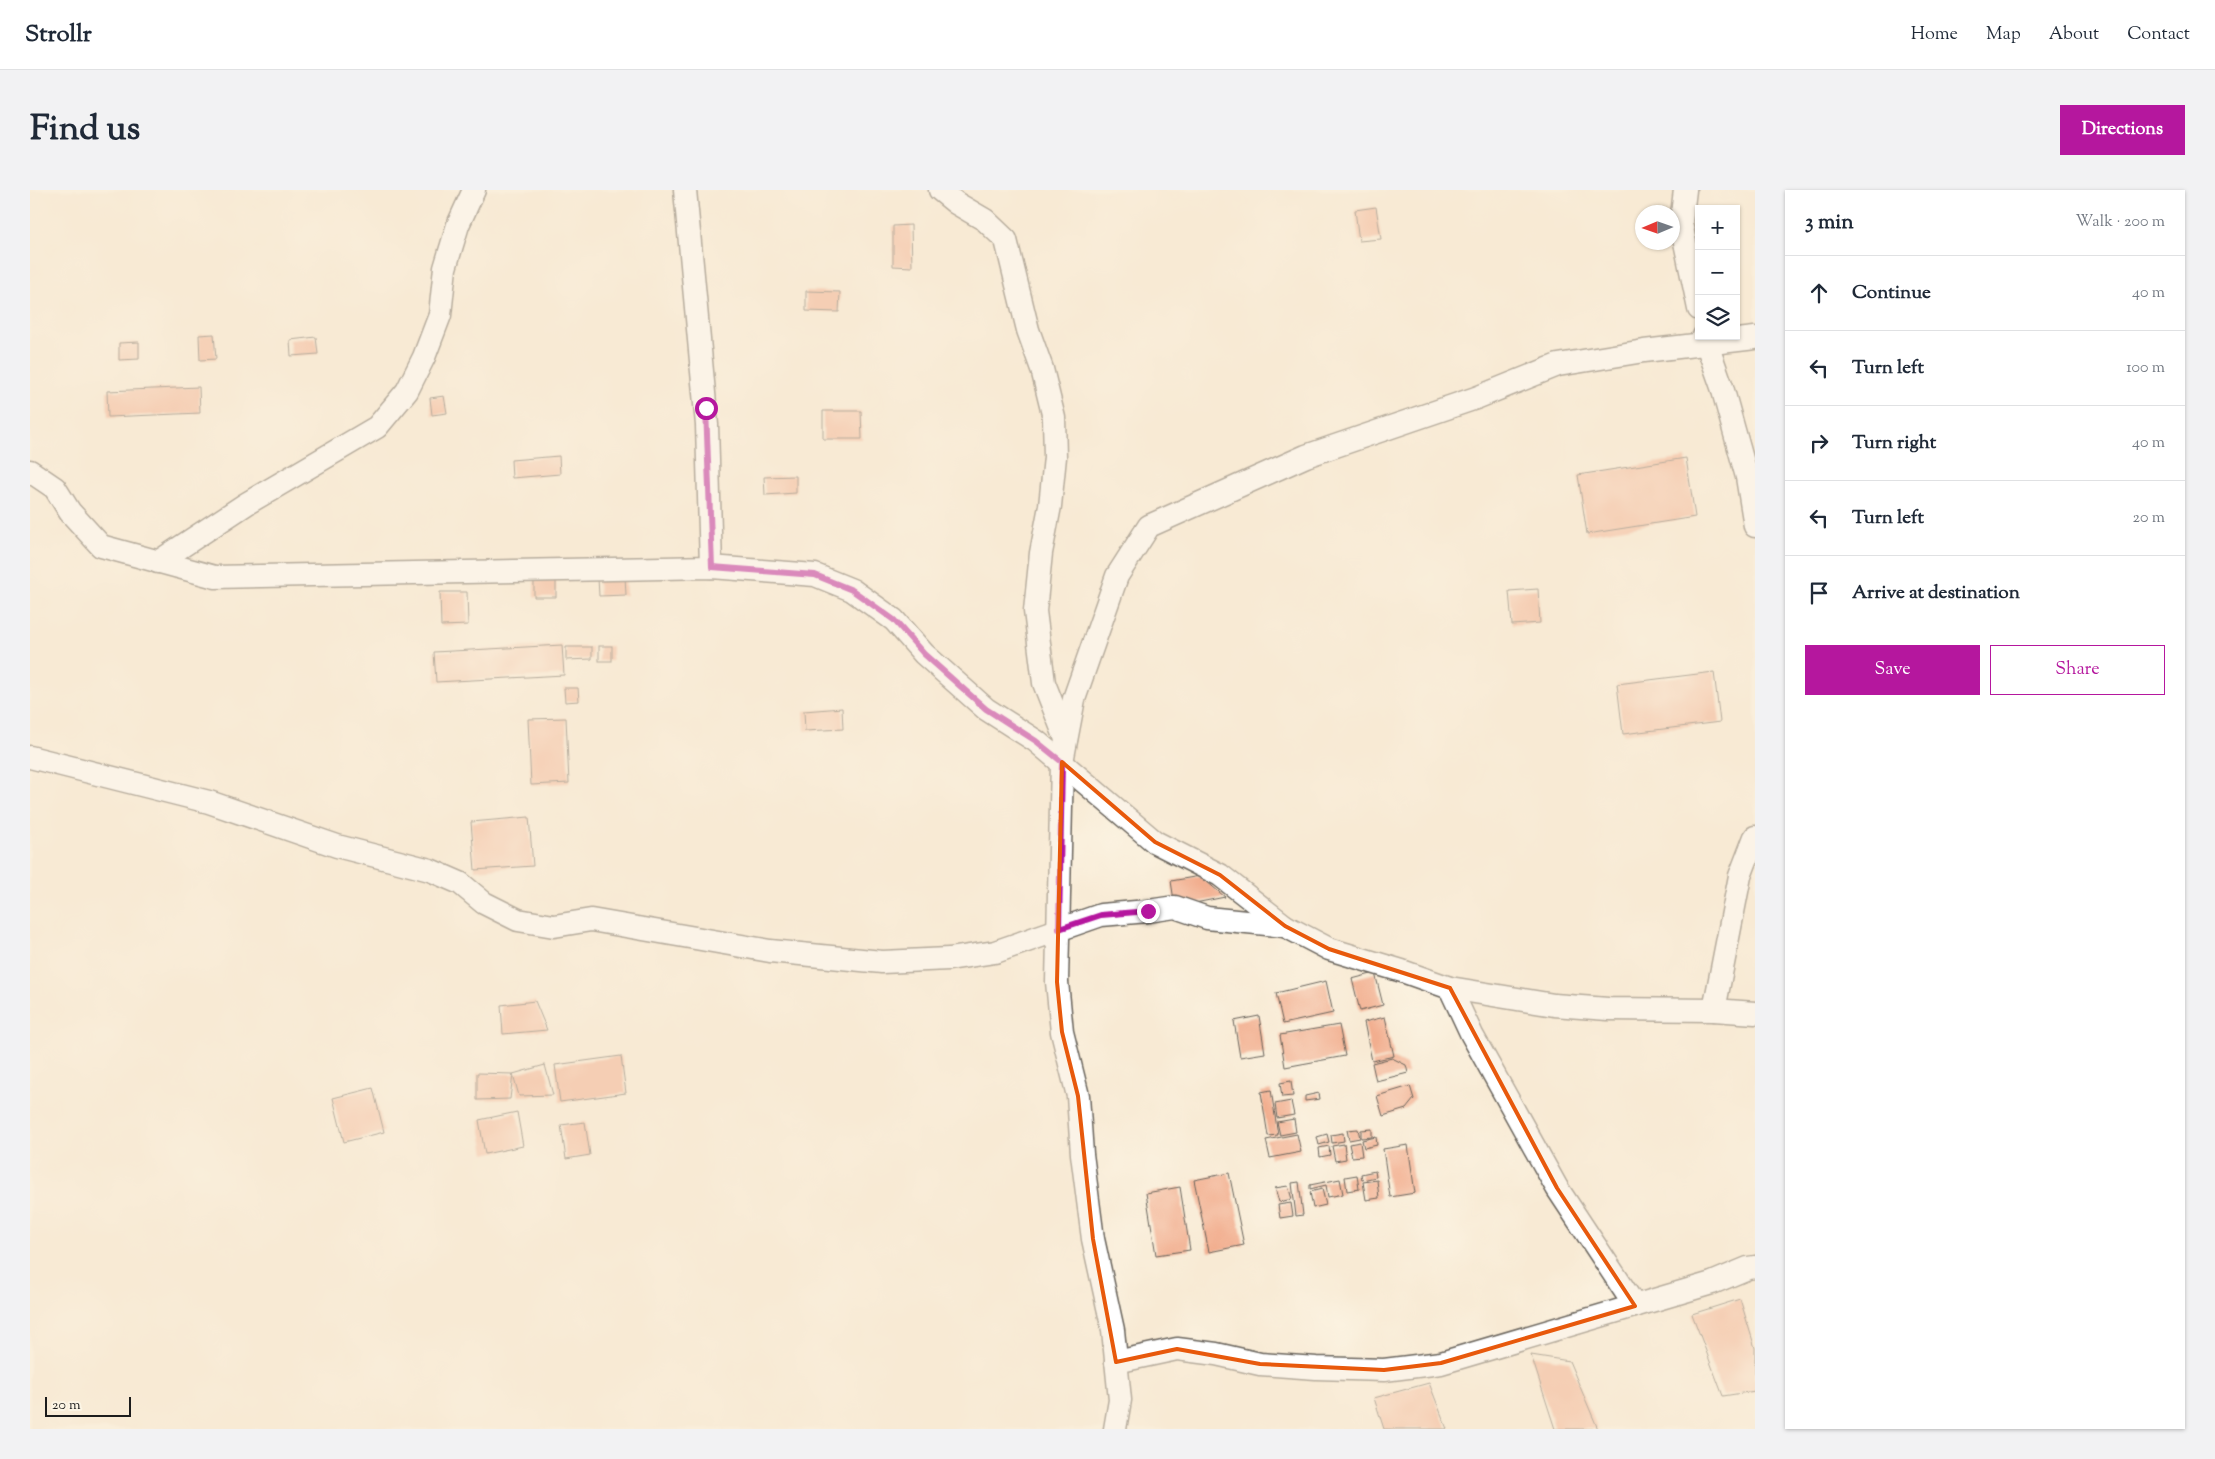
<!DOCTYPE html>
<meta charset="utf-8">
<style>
body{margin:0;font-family:"Sorts Mill Goudy",serif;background:#f2f2f3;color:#1f2937}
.controls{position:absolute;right:15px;top:15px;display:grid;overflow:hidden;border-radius:0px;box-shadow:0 1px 4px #0004}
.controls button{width:45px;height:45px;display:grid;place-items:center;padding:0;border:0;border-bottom:1px solid #e0e1e3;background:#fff;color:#1f2937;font:25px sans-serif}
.compass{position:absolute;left:1605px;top:15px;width:45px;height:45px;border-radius:50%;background:#fff;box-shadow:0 1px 4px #0004;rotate:268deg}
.scale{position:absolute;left:15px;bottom:12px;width:86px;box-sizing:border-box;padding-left:5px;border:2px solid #1c1c1c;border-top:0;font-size:14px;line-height:18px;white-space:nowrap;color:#1c1c1c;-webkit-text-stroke:4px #fcf5e5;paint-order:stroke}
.stop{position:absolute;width:15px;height:15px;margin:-11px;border:4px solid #b5179e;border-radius:50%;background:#fff}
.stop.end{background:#b5179e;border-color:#fff;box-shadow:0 1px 5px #0008}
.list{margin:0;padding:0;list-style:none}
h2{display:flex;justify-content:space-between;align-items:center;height:65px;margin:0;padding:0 20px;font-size:21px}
h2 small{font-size:16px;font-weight:400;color:#747a83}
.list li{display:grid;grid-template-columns:32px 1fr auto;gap:15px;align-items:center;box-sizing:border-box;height:75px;padding:0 20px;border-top:1px solid #e0e1e3}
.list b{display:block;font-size:19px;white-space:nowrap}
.list em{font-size:16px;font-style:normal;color:#747a83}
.actions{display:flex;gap:10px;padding:15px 20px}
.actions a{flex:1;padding:11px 0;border:1px solid #b5179e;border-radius:0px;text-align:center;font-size:18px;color:#b5179e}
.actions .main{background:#b5179e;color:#fff}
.icon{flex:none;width:28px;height:28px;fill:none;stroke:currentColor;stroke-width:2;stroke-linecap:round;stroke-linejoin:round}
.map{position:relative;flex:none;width:1725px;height:1239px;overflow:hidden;border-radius:0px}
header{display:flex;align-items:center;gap:30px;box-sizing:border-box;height:70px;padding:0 25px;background:#fff;border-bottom:1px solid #e0e1e3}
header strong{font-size:24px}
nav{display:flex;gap:28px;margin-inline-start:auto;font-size:18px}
.intro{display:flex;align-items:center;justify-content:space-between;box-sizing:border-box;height:120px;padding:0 30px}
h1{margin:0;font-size:35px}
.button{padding:12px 22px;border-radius:0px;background:#b5179e;color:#fff;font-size:18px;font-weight:700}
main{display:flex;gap:30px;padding:0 30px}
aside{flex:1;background:#fff;border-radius:0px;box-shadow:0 1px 4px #0004}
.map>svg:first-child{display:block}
</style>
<header>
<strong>Strollr</strong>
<nav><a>Home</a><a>Map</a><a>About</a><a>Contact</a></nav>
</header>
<div class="intro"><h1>Find us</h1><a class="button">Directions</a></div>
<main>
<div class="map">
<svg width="1725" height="1239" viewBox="0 0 1725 1239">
<rect width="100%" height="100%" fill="#fcf5e5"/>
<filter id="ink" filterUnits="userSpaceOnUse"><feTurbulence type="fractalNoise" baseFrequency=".02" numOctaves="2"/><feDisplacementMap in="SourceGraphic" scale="10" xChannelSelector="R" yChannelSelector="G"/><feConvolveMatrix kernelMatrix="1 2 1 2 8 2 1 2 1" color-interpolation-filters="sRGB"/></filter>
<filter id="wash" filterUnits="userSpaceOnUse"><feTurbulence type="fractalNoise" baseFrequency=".0096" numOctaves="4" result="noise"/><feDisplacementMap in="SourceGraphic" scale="20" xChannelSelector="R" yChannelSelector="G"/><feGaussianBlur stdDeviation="1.12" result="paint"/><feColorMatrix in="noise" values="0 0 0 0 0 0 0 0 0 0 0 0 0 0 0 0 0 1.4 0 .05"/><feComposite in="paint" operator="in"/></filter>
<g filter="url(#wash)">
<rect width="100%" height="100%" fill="#f8ead4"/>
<g id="blocks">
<g fill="#f2ae8f">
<polygon points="1346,17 1351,49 1329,51 1325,20"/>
<polygon points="881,35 882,77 863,76 863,36"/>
<polygon points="776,101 810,102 809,122 776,121"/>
<polygon points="184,144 186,169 170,170 169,145"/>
<polygon points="286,147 288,164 261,166 260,150"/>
<polygon points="109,152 109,169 89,170 89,153"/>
<polygon points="169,197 170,223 78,227 77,201"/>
<polygon points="414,206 417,223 402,225 400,208"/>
<polygon points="793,221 831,221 832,249 793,249"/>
<polygon points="529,266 530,284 482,288 481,270"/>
<polygon points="1656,268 1665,327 1557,344 1548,285"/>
<polygon points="766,286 766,303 735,305 734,287"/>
<polygon points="595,387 596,405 569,406 568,388"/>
<polygon points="504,388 526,389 526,407 504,407"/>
<polygon points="1508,399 1510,433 1482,435 1479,401"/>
<polygon points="410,402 437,402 438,435 411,436"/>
<polygon points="532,455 534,485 406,492 404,462"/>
<rect x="569" y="456" width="13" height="15"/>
<polygon points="536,457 562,457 562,469 536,470"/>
<polygon points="1684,482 1690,532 1593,544 1587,494"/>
<polygon points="534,498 548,498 549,511 535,512"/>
<polygon points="812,518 813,539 775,541 774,521"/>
<polygon points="536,528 539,593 501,595 498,529"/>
<polygon points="499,627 503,676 445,680 441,632"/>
<polygon points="1170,686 1195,707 1145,717 1141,691"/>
<polygon points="1345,783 1353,815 1330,821 1322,789"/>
<polygon points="1296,791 1303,823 1253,834 1246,803"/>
<polygon points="505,811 517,840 473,844 471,815"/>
<polygon points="1229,826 1235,863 1210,867 1204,831"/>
<polygon points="1355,827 1364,866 1342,871 1334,832"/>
<polygon points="1309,835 1315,866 1255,877 1250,845"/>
<polygon points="591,866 596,903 530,912 525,875"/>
<polygon points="1362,868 1376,875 1378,883 1346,891 1342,873"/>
<polygon points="515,875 523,905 489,906 483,884"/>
<polygon points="447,883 483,884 480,909 447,910"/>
<polygon points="1261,891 1263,906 1252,907 1250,893"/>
<polygon points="1380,896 1384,909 1376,919 1353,926 1347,906"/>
<polygon points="343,898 354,942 314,952 303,908"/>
<polygon points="1241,900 1248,945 1238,946 1231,902"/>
<polygon points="1289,903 1290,909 1275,911 1275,906"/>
<polygon points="1261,911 1264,925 1247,928 1245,914"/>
<polygon points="487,922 493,956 455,964 449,930"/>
<polygon points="1264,929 1266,942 1250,945 1247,932"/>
<polygon points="555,932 560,965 536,969 531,935"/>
<polygon points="1328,939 1330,948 1319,950 1317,940"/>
<polygon points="1342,939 1342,947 1331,948 1331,940"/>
<polygon points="1313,943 1314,951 1302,953 1301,945"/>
<polygon points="1267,944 1271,962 1240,968 1236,950"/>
<polygon points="1297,944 1299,952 1289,955 1287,947"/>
<polygon points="1346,947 1347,955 1334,958 1332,950"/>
<polygon points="1330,952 1332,966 1322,967 1319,954"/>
<polygon points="1314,954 1316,969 1305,971 1302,956"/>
<polygon points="1378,955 1385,1003 1360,1007 1353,959"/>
<polygon points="1299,956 1300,965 1290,967 1289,958"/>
<polygon points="1345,981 1346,987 1332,990 1331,984"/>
<polygon points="1199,983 1214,1055 1179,1062 1164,990"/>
<polygon points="1327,985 1329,999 1317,1001 1315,987"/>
<polygon points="1310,989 1313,1004 1298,1007 1296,995 1280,999 1280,995"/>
<polygon points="1347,990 1349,1008 1336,1010 1333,992"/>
<polygon points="1269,992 1273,1025 1266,1026 1262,993"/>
<polygon points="1258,996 1262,1009 1249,1012 1245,998"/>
<polygon points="1150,997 1160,1060 1126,1065 1116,1003"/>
<polygon points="1292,999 1296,1015 1283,1018 1280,1002"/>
<polygon points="1261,1013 1263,1026 1250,1028 1248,1015"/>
<polygon points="1710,1109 1725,1158 1725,1201 1693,1206 1662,1124"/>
<polygon points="1501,1165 1539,1171 1568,1239 1525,1239"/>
<polygon points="1399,1193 1417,1239 1354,1239 1344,1208"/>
</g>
</g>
</g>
<g filter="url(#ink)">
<use href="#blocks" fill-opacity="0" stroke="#69645c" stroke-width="1"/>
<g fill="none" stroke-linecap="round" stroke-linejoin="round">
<defs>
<g id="street">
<polyline points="655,0 677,235 681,377"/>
<polyline points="910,0 926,13 955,30 976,50 998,140 1012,179 1024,228 1025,267 1020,316 1011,363 1005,421 1014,493 1036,549"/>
<polyline points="1655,0 1651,33 1669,119"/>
<polyline points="1674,146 1692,197 1717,287 1725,336"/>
<polyline points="0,281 25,298 40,322 71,356 185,387 681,377 785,385 822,400 864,430 894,464 956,519 1006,551 1125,652 1190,685 1255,736 1299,759 1372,781 1420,798 1524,815 1578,819 1684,820 1725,823"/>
<polyline points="128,372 216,314 347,237 377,201 394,167 410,125 415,78 428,35 444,0"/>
<polyline points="0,567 179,612 307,656 400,680 430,693 454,713 488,730 524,736 561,730 740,761 852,772 919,769 965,762 1071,725 1118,721 1145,717 1177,728 1255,736"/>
<polyline points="1420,798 1442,845 1527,998 1605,1116"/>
<polyline points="1684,820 1710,686 1725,647"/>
<polyline points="1086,1172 1147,1159 1186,1164 1230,1174 1286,1178 1354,1180 1411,1173 1682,1093 1718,1078 1725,1077"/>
<polyline points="1085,1239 1090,1210 1083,1140 1063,1049 1052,964 1048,906 1032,842 1027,792 1032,572 1044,509 1087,386 1119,336 1276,266 1446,208 1528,175 1614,161 1725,148"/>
</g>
</defs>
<use href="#street" stroke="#69645c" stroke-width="25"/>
<use href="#street" stroke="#fff" stroke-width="22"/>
</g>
</g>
<g fill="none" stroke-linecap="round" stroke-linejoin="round" filter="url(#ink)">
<polyline stroke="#b5179e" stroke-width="6" points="676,218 682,377 785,385 822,400 864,430 894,464 956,519 1006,551 1032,572 1029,739 1071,725 1118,721"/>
</g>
<path d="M0 0H1725V1239H0ZM1032,572L1125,652L1190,685L1255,736L1299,759L1420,798L1527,998L1605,1116L1411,1173L1354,1180L1230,1174L1147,1159L1086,1172L1063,1049L1048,906L1032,842L1027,792Z" fill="#f8ead4" fill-opacity=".55" fill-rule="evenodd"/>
<path fill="none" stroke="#e8590c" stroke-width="4" stroke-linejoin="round" d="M1032,572L1125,652L1190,685L1255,736L1299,759L1420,798L1527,998L1605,1116L1411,1173L1354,1180L1230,1174L1147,1159L1086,1172L1063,1049L1048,906L1032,842L1027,792Z"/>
</svg>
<div class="controls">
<button>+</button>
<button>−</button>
<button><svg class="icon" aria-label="layers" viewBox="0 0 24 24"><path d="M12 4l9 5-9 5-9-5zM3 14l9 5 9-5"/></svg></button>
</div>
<svg class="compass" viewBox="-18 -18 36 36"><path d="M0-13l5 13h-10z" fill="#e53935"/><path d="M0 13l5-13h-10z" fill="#747a83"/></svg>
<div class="scale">20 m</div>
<div class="stop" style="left:676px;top:218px"></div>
<div class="stop end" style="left:1118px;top:721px"></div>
</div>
<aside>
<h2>3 min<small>Walk · 200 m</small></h2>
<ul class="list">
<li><svg class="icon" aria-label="ahead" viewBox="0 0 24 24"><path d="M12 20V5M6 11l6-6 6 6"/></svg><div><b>Continue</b></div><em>40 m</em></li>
<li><svg class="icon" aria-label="left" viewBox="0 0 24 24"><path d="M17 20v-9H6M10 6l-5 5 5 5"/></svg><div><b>Turn left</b></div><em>100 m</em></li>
<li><svg class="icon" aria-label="right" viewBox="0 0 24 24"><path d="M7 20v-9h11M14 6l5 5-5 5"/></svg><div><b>Turn right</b></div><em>40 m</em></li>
<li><svg class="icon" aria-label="left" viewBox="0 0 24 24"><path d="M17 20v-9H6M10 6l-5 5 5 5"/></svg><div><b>Turn left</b></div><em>20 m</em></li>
<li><svg class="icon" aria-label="arrive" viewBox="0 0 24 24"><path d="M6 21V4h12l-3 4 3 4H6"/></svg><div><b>Arrive at destination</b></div></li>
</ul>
<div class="actions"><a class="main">Save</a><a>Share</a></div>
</aside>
</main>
